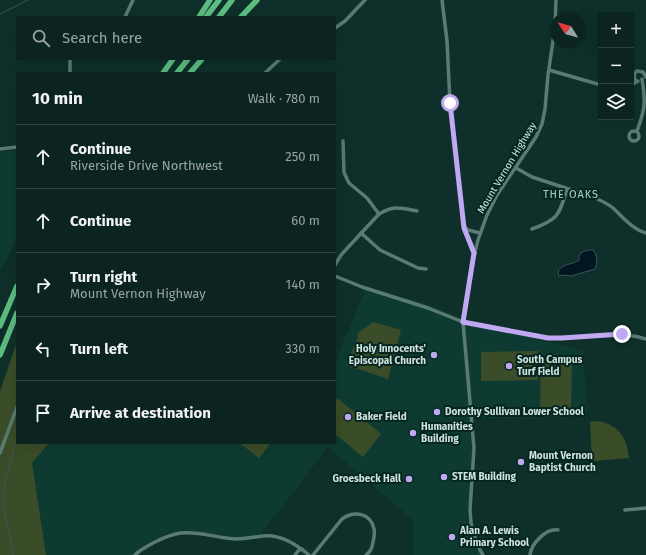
<!DOCTYPE html>
<meta charset="utf-8">
<style>
body{margin:0;font-family:"Fira Sans",sans-serif;background:#142c29;color:#f1f3f6}
.controls{position:absolute;right:12px;top:12px;display:grid;overflow:hidden;border-radius:0px;box-shadow:0 4px 16px #0002}
.controls button{width:36px;height:36px;display:grid;place-items:center;padding:0;border:0;border-bottom:1px solid #2b413e;background:#0b2420;color:#f1f3f6;font:20px sans-serif}
.compass{position:absolute;left:550px;top:12px;width:36px;height:36px;border-radius:50%;background:#0b2420;box-shadow:0 4px 16px #0002;rotate:307deg}
.stop{position:absolute;width:12px;height:12px;margin:-9px;border:3px solid #c1a8f3;border-radius:50%;background:#fff}
.stop.end{background:#c1a8f3;border-color:#fff;box-shadow:0 1px 4px #0008}
.list{margin:0;padding:0;list-style:none}
h2{display:flex;justify-content:space-between;align-items:center;height:52px;margin:0;padding:0 16px;font-size:17px}
h2 small{font-size:13px;font-weight:400;color:#9aa4a5}
.list li{display:grid;grid-template-columns:26px 1fr auto;gap:12px;align-items:center;box-sizing:border-box;height:64px;padding:0 16px;border-top:1px solid #2b413e}
.list b{display:block;font-size:15px;white-space:nowrap}
.list p{margin:0;font-size:13px;white-space:nowrap;color:#9aa4a5}
.list em{font-size:13px;font-style:normal;color:#9aa4a5}
.icon{flex:none;width:22px;height:22px;fill:none;stroke:currentColor;stroke-width:2;stroke-linecap:round;stroke-linejoin:round}
.map{position:relative;flex:none;width:646px;height:555px;overflow:hidden}
.search{position:absolute;background:#0b2420;box-shadow:0 4px 16px #0002;left:16px;top:16px;width:320px;height:44px;display:flex;align-items:center;gap:10px;box-sizing:border-box;padding:0 14px;border-radius:0px;color:#9aa4a5;font-size:15px}
.panel{position:absolute;background:#0b2420;box-shadow:0 4px 16px #0002;left:16px;top:72px;width:320px;height:372px;border-radius:0px}
.map>svg:first-child{display:block}
</style>
<div class="map">
<svg width="646" height="555" viewBox="0 0 646 555">
<rect width="100%" height="100%" fill="#0f302a"/>
<g fill="#0d3b32">
<polygon points="17,150 17,238 0,272 0,152"/>
<polygon points="366,288 429,304 465,320 583,351 587,412 575,417 471,418 473,433 472,486 467,517 475,542 483,555 413,555 413,520 328,447 257,539 240,542 207,533 187,534 154,539 135,555 46,555 32,463 49,443 239,443 259,458 271,443 335,443 335,362"/>
</g>
<g fill="#3b4d28">
<polygon points="373,322 401,330 388,379 346,365 358,337 357,334"/>
<polygon points="17,342 17,443 49,443 32,463 46,555 0,555 0,391"/>
<polygon points="538,351 538,380 481,381 481,352"/>
<polygon points="541,361 572,362 571,412 540,412"/>
<polygon points="337,398 381,434 363,457 335,434 335,401"/>
<path d="M598,421C619,425 627,438 629,458L594,461L592,458L590,422Z"/>
<polygon points="239,443 271,443 259,458"/>
</g>
<path fill="#001620" stroke="#3e5359" d="M590,250H593C597,254 598,264 595,269L571,276L563,275L559,276C555,265 570,265 578,261L579,260C578,252 584,251 590,250Z"/>
<g fill="none" stroke-linecap="round" stroke-linejoin="round">
<g stroke="#3e5359" stroke-width="1">
<polyline points="0,14 28,0"/>
<polyline points="13,555 10,535 4,511 4,492 6,477 17,439"/>
</g>
<g stroke="#597b73" stroke-width="3.5">
<polyline points="442,0 447,41 450,103 464,228 475,253"/>
<polyline points="125,17 133,0"/>
<polyline points="335,28 345,21 365,0"/>
<polyline points="549,70 601,85"/>
<polyline points="70,73 70,59"/>
<polyline points="265,73 280,59"/>
<polyline points="636,82 634,76 635,73 637,71 643,72 646,77"/>
<polyline points="631,85 638,81"/>
<path d="M637,131C645,109 646,103 642,79"/>
<circle cx="634" cy="136" r="5"/>
<polyline points="343,141 344,172 347,179 349,183 367,198 379,214"/>
<polyline points="0,149 17,147"/>
<path d="M516,168L532,177L593,197C600,200 607,203 613,208C623,217 632,229 646,233"/>
<polyline points="464,226 468,230 480,233"/>
<path d="M532,229C559,219 559,215 567,189"/>
<polyline points="361,233 380,250 418,268 426,269"/>
<path d="M335,265L341,255L379,214C394,205 401,208 417,211"/>
<path d="M335,276L362,287L428,308L463,322L549,338C581,339 614,329 646,339"/>
<polyline points="0,453 17,407"/>
<polyline points="625,510 646,508"/>
<path d="M135,555C141,549 148,546 155,542C163,538 172,534 181,533C199,531 217,538 235,539C245,539 253,537 263,536C280,534 296,544 309,555"/>
<polyline points="295,555 298,551 302,549"/>
<path d="M313,555L342,519C354,510 371,513 374,529C375,533 374,538 373,542C372,548 371,551 366,555"/>
<polyline points="483,555 480,550 474,535 471,523 470,510 474,448 463,322 473,260 478,240 487,215 497,195 536,137 542,124 545,109 548,75 555,27 556,0"/>
<path d="M530,555C531,544 546,528 558,530"/>
</g>
<g stroke="#5cbd81" stroke-width="5.5">
<polyline points="199,17 210,0"/>
<polyline points="206,17 219,0"/>
<polyline points="219,17 232,0"/>
<polyline points="241,17 257,0"/>
<polyline points="163,73 173,59"/>
<polyline points="177,73 188,59"/>
<polyline points="190,73 202,59"/>
<polyline points="0,326 17,286"/>
<polyline points="0,355 17,313"/>
</g>
</g>
<g fill="none" stroke-linecap="round" stroke-linejoin="round">
<polyline stroke="#c1a8f3" stroke-width="5" points="450,103 464,228 474,253 463,322 548,338 562,338 622,334"/>
</g>
<g fill="#c1a8f3" stroke="#042620" stroke-width="1.5">
<circle cx="434" cy="355" r="4"/>
<circle cx="509" cy="366" r="4"/>
<circle cx="437" cy="412" r="4"/>
<circle cx="348" cy="417" r="4"/>
<circle cx="413" cy="433" r="4"/>
<circle cx="521" cy="462" r="4"/>
<circle cx="444" cy="477" r="4"/>
<circle cx="409" cy="479" r="4"/>
<circle cx="452" cy="537" r="4"/>
</g>
<g text-anchor="middle" dominant-baseline="central" stroke-width="4" stroke-linejoin="round" paint-order="stroke">
<g font-size="10" fill="#d0e2dd" stroke="#042620">
<text transform="translate(507 168) rotate(-59)">Mount Vernon Highway</text>
</g>
<g font-size="10" font-weight="bold" fill="#d0e2dd" stroke="#042620" text-anchor="start">
<text x="426" y="349" text-anchor="end">Holy Innocents'<tspan x="426" dy="12">Episcopal Church</tspan></text>
<text x="517" y="360">South Campus<tspan x="517" dy="12">Turf Field</tspan></text>
<text x="445" y="412">Dorothy Sullivan Lower School</text>
<text x="356" y="417">Baker Field</text>
<text x="421" y="427">Humanities<tspan x="421" dy="12">Building</tspan></text>
<text x="529" y="456">Mount Vernon<tspan x="529" dy="12">Baptist Church</tspan></text>
<text x="452" y="477">STEM Building</text>
<text x="401" y="479" text-anchor="end">Groesbeck Hall</text>
<text x="460" y="531">Alan A. Lewis<tspan x="460" dy="12">Primary School</tspan></text>
</g>
<g font-size="11" letter-spacing="1" fill="#aacfc5" stroke="#042620">
<text x="571" y="194">THE OAKS</text>
</g>
</g>
</svg>
<div class="controls">
<button>+</button>
<button>−</button>
<button><svg class="icon" aria-label="layers" viewBox="0 0 24 24"><path d="M12 4l9 5-9 5-9-5zM3 14l9 5 9-5"/></svg></button>
</div>
<svg class="compass" viewBox="-18 -18 36 36"><path d="M0-13l5 13h-10z" fill="#e53935"/><path d="M0 13l5-13h-10z" fill="#9aa4a5"/></svg>
<div class="stop" style="left:450px;top:103px"></div>
<div class="stop end" style="left:622px;top:334px"></div>
<div class="search"><svg class="icon" aria-label="search" viewBox="0 0 24 24"><circle cx="10" cy="10" r="6"/><path d="M15 15l6 6"/></svg>Search here</div>
<section class="panel">
<h2>10 min<small>Walk · 780 m</small></h2>
<ul class="list">
<li><svg class="icon" aria-label="ahead" viewBox="0 0 24 24"><path d="M12 20V5M6 11l6-6 6 6"/></svg><div><b>Continue</b><p>Riverside Drive Northwest</p></div><em>250 m</em></li>
<li><svg class="icon" aria-label="ahead" viewBox="0 0 24 24"><path d="M12 20V5M6 11l6-6 6 6"/></svg><div><b>Continue</b></div><em>60 m</em></li>
<li><svg class="icon" aria-label="right" viewBox="0 0 24 24"><path d="M7 20v-9h11M14 6l5 5-5 5"/></svg><div><b>Turn right</b><p>Mount Vernon Highway</p></div><em>140 m</em></li>
<li><svg class="icon" aria-label="left" viewBox="0 0 24 24"><path d="M17 20v-9H6M10 6l-5 5 5 5"/></svg><div><b>Turn left</b></div><em>330 m</em></li>
<li><svg class="icon" aria-label="arrive" viewBox="0 0 24 24"><path d="M6 21V4h12l-3 4 3 4H6"/></svg><div><b>Arrive at destination</b></div></li>
</ul>
</section>
</div>
